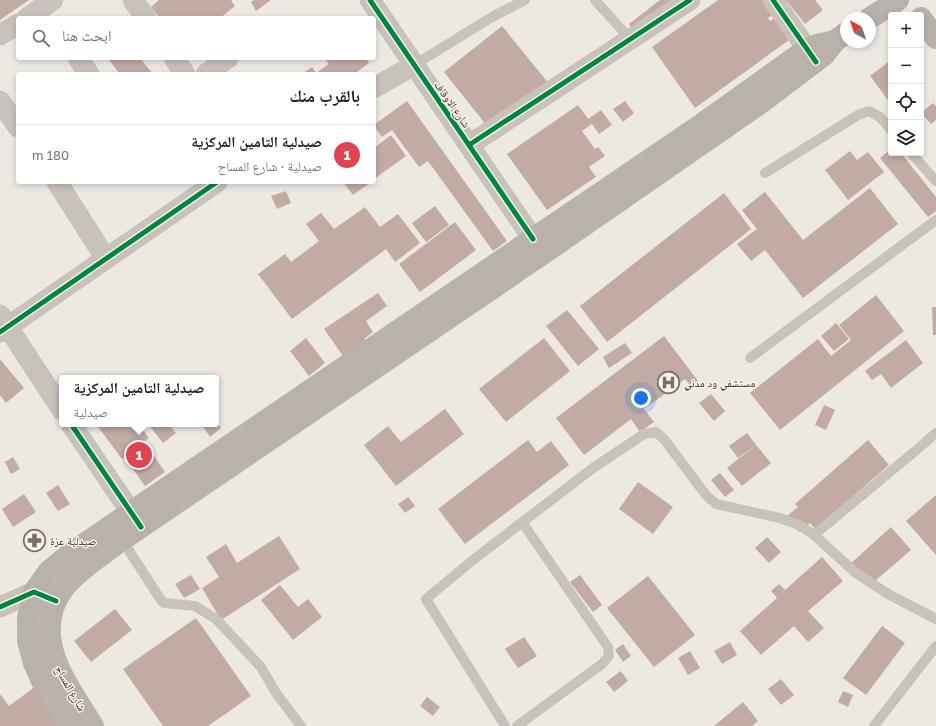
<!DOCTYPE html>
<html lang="ar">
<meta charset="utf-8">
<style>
body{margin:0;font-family:"Golos Text","Noto Naskh Arabic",sans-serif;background:#f6f6f6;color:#202124;direction:rtl}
.controls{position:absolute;right:12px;top:12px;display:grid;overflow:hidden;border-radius:4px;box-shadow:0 2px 6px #0003}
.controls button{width:36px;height:36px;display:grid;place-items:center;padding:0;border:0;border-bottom:1px solid #e0e0e0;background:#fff;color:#202124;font:20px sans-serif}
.compass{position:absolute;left:840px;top:12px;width:36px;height:36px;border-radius:50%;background:#fff;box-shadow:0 2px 6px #0003;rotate:320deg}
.you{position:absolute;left:641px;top:398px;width:14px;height:14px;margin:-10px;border:3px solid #fff;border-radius:50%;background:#1a73e8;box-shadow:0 0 0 6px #1a73e833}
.badge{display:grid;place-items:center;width:26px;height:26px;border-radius:50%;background:#2563eb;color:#fff;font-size:13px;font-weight:700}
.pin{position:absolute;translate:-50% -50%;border:2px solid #fff;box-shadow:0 1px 4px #0006}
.popup{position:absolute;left:59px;top:375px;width:160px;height:52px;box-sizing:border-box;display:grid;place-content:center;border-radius:4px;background:#fff;filter:drop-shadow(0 1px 3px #0005);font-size:13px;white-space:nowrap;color:#757577}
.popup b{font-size:15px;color:#202124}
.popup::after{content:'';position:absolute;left:50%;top:100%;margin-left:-8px;border:8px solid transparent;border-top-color:#fff}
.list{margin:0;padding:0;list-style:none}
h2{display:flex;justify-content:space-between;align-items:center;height:52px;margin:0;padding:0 16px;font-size:17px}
h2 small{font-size:13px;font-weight:400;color:#757577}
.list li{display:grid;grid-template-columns:26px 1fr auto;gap:12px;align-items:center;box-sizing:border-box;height:60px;padding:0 16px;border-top:1px solid #e0e0e0}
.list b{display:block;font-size:15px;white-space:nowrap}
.list p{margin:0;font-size:13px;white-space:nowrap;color:#757577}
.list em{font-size:13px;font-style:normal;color:#757577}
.icon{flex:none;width:22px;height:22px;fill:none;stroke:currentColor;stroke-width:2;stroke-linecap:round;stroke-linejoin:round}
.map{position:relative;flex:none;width:936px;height:726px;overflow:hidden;direction:ltr}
.search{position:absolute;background:#fff;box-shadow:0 2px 6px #0003;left:16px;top:16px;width:360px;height:44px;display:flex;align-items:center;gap:10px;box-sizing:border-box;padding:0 14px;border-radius:4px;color:#757577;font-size:15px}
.panel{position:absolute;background:#fff;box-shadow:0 2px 6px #0003;left:16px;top:72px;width:360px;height:112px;border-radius:4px;direction:rtl}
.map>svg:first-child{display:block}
</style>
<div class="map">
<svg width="936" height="726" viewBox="0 0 936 726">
<rect width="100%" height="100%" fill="#eee8e3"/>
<g fill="#c2aba4">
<polygon points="0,0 29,0 0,20"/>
<polygon points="159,0 231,0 235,6 220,18 160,18 151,7"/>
<polygon points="254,0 271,0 256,11 251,2"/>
<polygon points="660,0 690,0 640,37 629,24"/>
<polygon points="718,0 776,0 782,8 768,18 770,21 780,14 796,35 695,108 652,47"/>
<polygon points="786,0 815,0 823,10 805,24"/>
<polygon points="502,26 554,90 495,136 444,72"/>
<polygon points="111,58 140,58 153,74 120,74 109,60"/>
<polygon points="324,58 365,58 369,63 354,74 302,74 312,67 316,73 329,64"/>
<polygon points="891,60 891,98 888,100 870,76"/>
<polygon points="407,101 507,241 493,251 428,161 419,167 392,130 382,137 374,126 374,125"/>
<polygon points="625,101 634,113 623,122 613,109"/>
<polygon points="933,103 936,106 936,120 931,124 921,113"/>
<polygon points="578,105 588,119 601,110 612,125 599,134 592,124 582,131 595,149 598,147 605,156 589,167 596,177 547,210 507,154"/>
<polygon points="391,135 406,156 374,179 374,148"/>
<polygon points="891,149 891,153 901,153 936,197 936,211 928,217 880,158"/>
<polygon points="850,151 857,160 868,152 884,172 848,200 825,170"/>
<polygon points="343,182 371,182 353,195"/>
<polygon points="870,188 898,224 803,298 765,250 751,261 737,244 757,229 742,210 765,192 803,240"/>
<polygon points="286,191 291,203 277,209 271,196"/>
<polygon points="724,193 751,229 607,342 580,306"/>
<polygon points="435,206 449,225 426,242 412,223"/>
<polygon points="365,207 380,227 398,214 420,243 395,262 386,249 292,319 258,274 285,254 291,262 319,241 306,224 321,213 334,229"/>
<polygon points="455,222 476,250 420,292 399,264"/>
<polygon points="378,293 387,306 366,321 373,332 364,339 366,341 343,356 324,329"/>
<polygon points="876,295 904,331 780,430 750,393 818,339 831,356 851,340 839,325"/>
<polygon points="932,307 936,307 936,335 933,335"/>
<polygon points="567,310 599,349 578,366 546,326"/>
<polygon points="836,323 849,339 834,351 821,336"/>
<polygon points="664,336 698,381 691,386 685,379 644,409 654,422 640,432 631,419 584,455 556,418"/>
<polygon points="306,338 325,363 309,376 290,351"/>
<polygon points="544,338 570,371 506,422 479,389"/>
<polygon points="906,340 923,363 891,388 881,374 872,380 865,371"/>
<polygon points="625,343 632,353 609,368 603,357"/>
<polygon points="0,359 24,388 6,403 0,395"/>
<polygon points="711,394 725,411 714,421 699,403"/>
<polygon points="824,405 835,410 826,430 815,425"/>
<polygon points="445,409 464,434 396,486 364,445 388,426 401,442"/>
<polygon points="216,421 221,428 210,437 202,425 204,424 216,424"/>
<polygon points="96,424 138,424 149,438 122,459"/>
<polygon points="148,424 175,424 171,427 176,433 163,443"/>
<polygon points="747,433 756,445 738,458 729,446"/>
<polygon points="528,440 537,452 551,441 569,465 465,544 438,509"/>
<polygon points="868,440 889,465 815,529 810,523 799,532 786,517 798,507 795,504"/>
<polygon points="147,445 165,472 145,486 126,459"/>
<polygon points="756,445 771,463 742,486 727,468"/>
<polygon points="13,457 20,469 11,474 5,462"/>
<polygon points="720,473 734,490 725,497 711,480"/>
<polygon points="638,482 673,507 653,534 619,509"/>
<polygon points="58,485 70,504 58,511 46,493"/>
<polygon points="24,494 36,512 13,527 2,509"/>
<polygon points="936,495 936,555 906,521"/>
<polygon points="408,497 415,506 405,513 398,504"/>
<polygon points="891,527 911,550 869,586 850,564"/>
<polygon points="279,536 300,569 221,620 202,588 219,577 206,557 226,544 237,563"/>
<polygon points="767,537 781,552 769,563 755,548"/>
<polygon points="822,557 843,581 808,611 824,628 808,642 794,626 761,655 740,631 777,598 771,591 779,584 785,590"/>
<polygon points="191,575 200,589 184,598 175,584"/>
<polygon points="580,575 602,605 593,612 570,582"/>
<polygon points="648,576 695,635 654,667 607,608"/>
<polygon points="280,585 298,607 308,599 322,617 293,640 261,600"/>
<polygon points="115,609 132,630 91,662 74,641"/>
<polygon points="196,618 251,696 208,726 163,726 123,669"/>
<polygon points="882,626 905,643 866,695 843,678"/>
<polygon points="524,637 537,656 518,668 505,649"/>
<polygon points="730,642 737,655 722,664 714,651"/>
<polygon points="623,644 631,656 623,662 615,650"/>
<polygon points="690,651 700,668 688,675 678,658"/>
<polygon points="621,671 628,681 614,692 606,682"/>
<polygon points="781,679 794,695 781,705 768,689"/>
<polygon points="40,683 86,726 0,726 0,694 9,706"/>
<polygon points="843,691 853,695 848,707 838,702"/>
<polygon points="427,697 440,707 433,716 420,706"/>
<polygon points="743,702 758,721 752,726 714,726"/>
</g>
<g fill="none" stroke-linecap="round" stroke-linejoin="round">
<g stroke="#c8c1bc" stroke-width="10">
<polyline points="595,0 630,39"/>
<polyline points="414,65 492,17 525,0"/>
<polyline points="911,153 936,181"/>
<polyline points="765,173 858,115 869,111 880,117 891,130"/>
<polyline points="750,358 936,220"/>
<polyline points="814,535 914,452 936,433"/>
<polyline points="122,540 161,600 164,603 195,606 216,619 261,667 276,693 301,726"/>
<polyline points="505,726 426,599 473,560 593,468 644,434 656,432 664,439 706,495 716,504 780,518 799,525 814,535 856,573 888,594 936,619"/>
<polyline points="517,726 602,664 609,656 608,647 522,522"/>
<polyline points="874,726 936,646"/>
</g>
<g stroke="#c8c1bc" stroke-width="21">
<polyline points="133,0 146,18"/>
<polyline points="370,0 533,239"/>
<polyline points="773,0 816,62"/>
<polyline points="27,18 53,0"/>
<polyline points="0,35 18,24"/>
<polyline points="78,58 89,74"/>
<polyline points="174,58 185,74"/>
<polyline points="206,74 228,58"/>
<polyline points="374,88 414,65"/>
<polyline points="0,101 18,127"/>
<polyline points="469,145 690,0"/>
<polyline points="57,182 106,259"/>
<polyline points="0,315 62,410"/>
<polyline points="0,332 217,182"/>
<polyline points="71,424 141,527"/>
<polyline points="0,607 34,592 56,601"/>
</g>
<g stroke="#b8b1ac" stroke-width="22">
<polyline points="870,18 898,0"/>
<polyline points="921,18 936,38"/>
<polyline points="70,726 42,681 34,663 28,641 28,618 34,592 49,571 71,553 702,124 807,49 817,45 835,41 846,33"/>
<path d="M93,726C72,692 39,651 53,608C56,600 61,591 67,584C83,567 103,554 122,540L544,253L762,102L824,55L835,41"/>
</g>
<defs>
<g id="cycleway">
<polyline points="370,0 533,239"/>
<polyline points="773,0 816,62"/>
<polyline points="469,145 690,0"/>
<polyline points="0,332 217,182"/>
<polyline points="71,424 141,527"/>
<polyline points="0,607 34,592 56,601"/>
</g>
</defs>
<use href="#cycleway" stroke="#faf2eb" stroke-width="8"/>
<use href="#cycleway" stroke="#00873e" stroke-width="5"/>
</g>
<defs>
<symbol id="hospital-ring" viewBox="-11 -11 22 22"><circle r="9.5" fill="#faf2eb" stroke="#786e6a" stroke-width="1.5"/><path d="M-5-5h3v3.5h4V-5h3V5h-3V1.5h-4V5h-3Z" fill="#786e6a"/></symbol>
<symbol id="pharmacy-ring" viewBox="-11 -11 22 22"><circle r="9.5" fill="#faf2eb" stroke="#786e6a" stroke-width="1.5"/><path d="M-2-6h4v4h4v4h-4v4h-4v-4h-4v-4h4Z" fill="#786e6a"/></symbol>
</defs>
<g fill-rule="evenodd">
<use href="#hospital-ring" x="656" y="370" width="25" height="25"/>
<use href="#pharmacy-ring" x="22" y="528" width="25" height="25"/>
</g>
<g text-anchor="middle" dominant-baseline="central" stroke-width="3" stroke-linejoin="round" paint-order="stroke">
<g font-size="11" fill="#392d29" stroke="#faf2eb">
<text transform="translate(453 104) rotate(55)">شارع الاوقاف</text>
<text transform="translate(71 688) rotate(60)">شارع المساح</text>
</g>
<g font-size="11" fill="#392d29" stroke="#faf2eb" text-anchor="start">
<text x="684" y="382">مستشفي ود مدني</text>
<text x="50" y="540">صيدلية عزة</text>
</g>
</g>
</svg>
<div class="controls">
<button>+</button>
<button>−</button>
<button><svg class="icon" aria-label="locate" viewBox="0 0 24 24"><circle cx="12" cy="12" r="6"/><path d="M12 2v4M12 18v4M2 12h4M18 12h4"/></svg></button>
<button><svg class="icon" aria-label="layers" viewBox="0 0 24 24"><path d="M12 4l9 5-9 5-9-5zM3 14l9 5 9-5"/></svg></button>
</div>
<svg class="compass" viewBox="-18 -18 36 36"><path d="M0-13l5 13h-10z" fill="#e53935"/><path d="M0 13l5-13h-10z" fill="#757577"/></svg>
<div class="you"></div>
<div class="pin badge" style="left:139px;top:455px;background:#e0444e">1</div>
<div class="popup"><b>صيدلية التامين المركزية</b>صيدلية</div>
<div class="search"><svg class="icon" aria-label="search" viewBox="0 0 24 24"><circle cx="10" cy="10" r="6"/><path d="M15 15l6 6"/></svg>ابحث هنا</div>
<section class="panel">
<h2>بالقرب منك<small></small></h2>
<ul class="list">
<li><span class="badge" style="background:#e0444e">1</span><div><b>صيدلية التامين المركزية</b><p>صيدلية · شارع المساح</p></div><em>180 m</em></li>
</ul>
</section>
</div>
